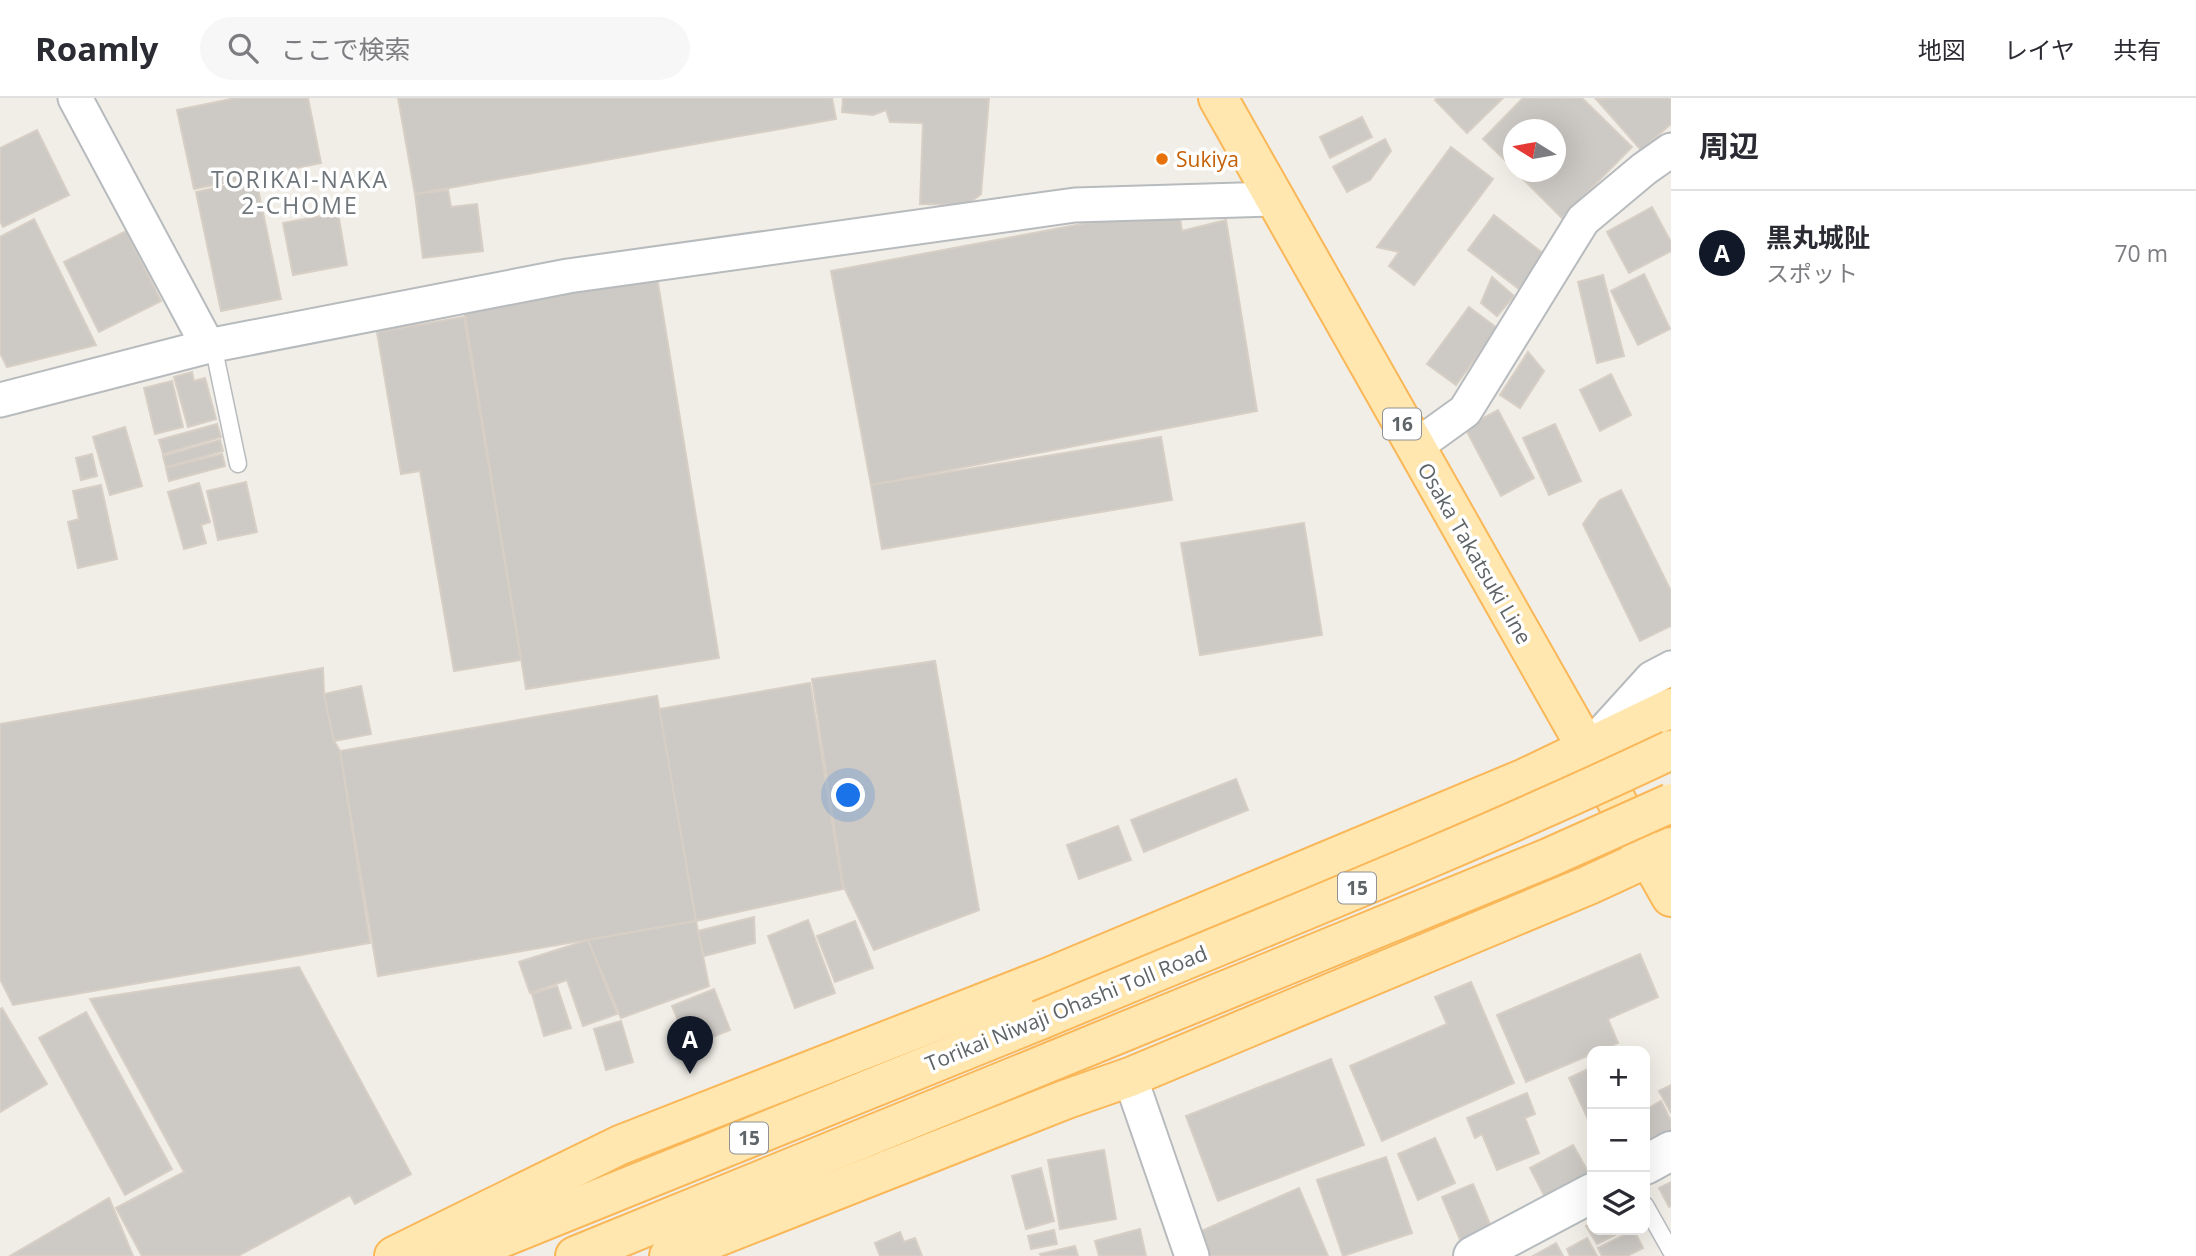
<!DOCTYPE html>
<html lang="ja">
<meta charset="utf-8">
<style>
body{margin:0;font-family:"Open Sans","Noto Sans JP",sans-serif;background:#f7f7f7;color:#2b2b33}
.controls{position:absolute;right:21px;bottom:21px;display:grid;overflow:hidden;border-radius:14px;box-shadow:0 7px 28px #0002}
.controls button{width:63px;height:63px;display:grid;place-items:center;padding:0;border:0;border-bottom:2px solid #e1e1e2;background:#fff;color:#2b2b33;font:35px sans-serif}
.compass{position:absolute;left:1503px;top:21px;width:63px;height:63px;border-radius:50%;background:#fff;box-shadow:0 7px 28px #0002;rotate:281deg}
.you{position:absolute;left:849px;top:698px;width:24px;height:24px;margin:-18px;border:5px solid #fff;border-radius:50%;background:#1a73e8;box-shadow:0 0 0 10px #1a73e833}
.badge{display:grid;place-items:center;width:46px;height:46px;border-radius:50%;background:#111827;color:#fff;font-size:23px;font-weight:700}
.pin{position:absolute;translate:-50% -58px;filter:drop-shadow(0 2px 4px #0008)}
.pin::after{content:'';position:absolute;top:37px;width:24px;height:21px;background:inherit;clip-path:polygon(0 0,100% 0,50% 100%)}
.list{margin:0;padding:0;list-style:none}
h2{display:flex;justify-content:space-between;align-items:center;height:91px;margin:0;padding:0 28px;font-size:30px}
h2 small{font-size:23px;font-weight:400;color:#7c7c81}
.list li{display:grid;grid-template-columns:46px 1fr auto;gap:21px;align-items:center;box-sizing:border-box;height:126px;padding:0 28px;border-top:2px solid #e1e1e2}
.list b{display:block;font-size:26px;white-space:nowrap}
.list p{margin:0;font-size:23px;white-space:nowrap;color:#7c7c81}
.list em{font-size:23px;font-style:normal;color:#7c7c81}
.icon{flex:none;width:38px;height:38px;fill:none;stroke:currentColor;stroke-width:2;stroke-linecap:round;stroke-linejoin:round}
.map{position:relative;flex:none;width:1671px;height:1158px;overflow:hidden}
header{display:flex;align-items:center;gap:42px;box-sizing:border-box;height:98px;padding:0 35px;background:#fff;border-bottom:2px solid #e1e1e2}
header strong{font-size:33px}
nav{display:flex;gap:38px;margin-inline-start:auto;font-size:24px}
.search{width:490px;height:63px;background:#f7f7f7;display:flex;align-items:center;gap:18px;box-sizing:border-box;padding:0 24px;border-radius:38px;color:#7c7c81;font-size:26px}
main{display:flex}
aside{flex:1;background:#fff}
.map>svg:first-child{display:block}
</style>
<header>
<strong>Roamly</strong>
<div class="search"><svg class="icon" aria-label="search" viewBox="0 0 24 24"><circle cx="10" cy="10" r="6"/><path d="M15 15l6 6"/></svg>ここで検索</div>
<nav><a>地図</a><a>レイヤ</a><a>共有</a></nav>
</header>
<main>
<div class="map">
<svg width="1671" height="1158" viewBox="0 0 1671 1158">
<rect width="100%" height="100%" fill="#f1eee7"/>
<g fill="#cdc9c4" stroke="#d7cfc5" stroke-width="2">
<polygon points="236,0 308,0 321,65 194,91 177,12"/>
<polygon points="398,0 832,0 836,21 415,96"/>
<polygon points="843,0 989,0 981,96 967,107 920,106 923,25 890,24 886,12 873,17 842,14"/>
<polygon points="1437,0 1503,0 1467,35 1435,2"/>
<polygon points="1523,0 1582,0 1632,49 1562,120 1516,74 1556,74 1556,32 1514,32 1514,71 1483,41"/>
<polygon points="1671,0 1671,26 1641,52 1596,1"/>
<polygon points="1362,19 1372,39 1330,60 1320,39"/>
<polygon points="37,32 69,97 3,129 0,123 0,50"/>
<polygon points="1385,41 1391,53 1370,82 1347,94 1333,69"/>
<polygon points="1451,49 1493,81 1414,187 1389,168 1399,154 1377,149"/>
<polygon points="256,81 281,201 221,213 196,94"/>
<polygon points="448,92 451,109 477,106 483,153 423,160 415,96"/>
<polygon points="1178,108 1182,133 1226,122 1257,313 871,387 831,173"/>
<polygon points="1652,109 1671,144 1671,153 1629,175 1607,134"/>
<polygon points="338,115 347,167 293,177 283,125"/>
<polygon points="1494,117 1545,157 1519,191 1468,152"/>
<polygon points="34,121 96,247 7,269 0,255 0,139"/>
<polygon points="126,133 161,203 99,234 64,164"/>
<polygon points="1644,176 1670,231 1638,247 1611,193"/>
<polygon points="1603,177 1624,258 1597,265 1578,184"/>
<polygon points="657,179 719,560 526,591 464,211"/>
<polygon points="1492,179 1514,198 1497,218 1481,205"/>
<polygon points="1469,209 1497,230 1456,287 1427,266"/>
<polygon points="464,219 521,562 454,573 420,373 401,376 377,234"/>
<polygon points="1528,254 1544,273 1520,310 1500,297"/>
<polygon points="192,274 194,283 205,280 216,321 188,329 174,279"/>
<polygon points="1611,276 1631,317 1600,333 1580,292"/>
<polygon points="172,283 183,329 155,336 144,290"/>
<polygon points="1498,312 1534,380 1501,398 1465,330"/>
<polygon points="217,326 221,339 163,356 159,342"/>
<polygon points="1555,326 1581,383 1549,397 1523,340"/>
<polygon points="125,329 142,388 110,397 93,339"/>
<polygon points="1161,339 1172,402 882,451 871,387"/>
<polygon points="220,342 223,353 166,369 163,358"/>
<polygon points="92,356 97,378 81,382 76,360"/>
<polygon points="222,356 225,368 169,383 166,370"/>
<polygon points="246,384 257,434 218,442 207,393"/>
<polygon points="199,385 210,424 201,427 206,445 184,451 168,394"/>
<polygon points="101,387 117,461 78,470 68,424 79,421 73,393"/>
<polygon points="1621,392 1671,493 1671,528 1640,543 1583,426 1600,402"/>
<polygon points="1304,425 1322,537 1200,557 1181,445"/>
<polygon points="935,563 979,812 874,852 843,787 812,581"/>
<polygon points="323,570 324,596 334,643 340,653 370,845 13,907 0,881 0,626"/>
<polygon points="810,585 843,791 696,823 659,611"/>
<polygon points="361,588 371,636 334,643 324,596"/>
<polygon points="657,598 696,823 378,878 340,653"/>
<polygon points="1236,681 1248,712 1144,754 1131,722"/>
<polygon points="1118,728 1131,762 1079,781 1067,747"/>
<polygon points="754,819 755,845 704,858 698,833"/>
<polygon points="808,822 835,895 795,910 768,838"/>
<polygon points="696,823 709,888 621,920 588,842"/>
<polygon points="855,823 873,870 835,884 817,838"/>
<polygon points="588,842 617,916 583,928 567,882 530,895 519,864"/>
<polygon points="1640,856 1658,899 1608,921 1618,945 1599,953 1592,953 1592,956 1526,984 1497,917"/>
<polygon points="299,869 411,1076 355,1106 350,1097 238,1158 142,1158 116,1110 184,1074 90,901"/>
<polygon points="1471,884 1514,985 1382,1043 1350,968 1447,926 1435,899"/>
<polygon points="557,888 571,930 544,938 532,896"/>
<polygon points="714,891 730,932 689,949 672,908"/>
<polygon points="2,910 47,986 0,1014 0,911"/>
<polygon points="86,914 172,1071 125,1097 39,940"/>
<polygon points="621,923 633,964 606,972 594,931"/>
<polygon points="1331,961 1364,1047 1218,1103 1186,1018"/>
<polygon points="1592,969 1592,1030 1569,980"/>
<polygon points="1671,987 1671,1015 1659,993"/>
<polygon points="1527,995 1535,1016 1525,1020 1539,1055 1497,1072 1482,1036 1475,1040 1467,1020"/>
<polygon points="1661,1003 1671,1023 1671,1033 1645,1047 1645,1012"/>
<polygon points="1435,1040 1455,1085 1418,1102 1398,1056"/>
<polygon points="1573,1047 1590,1077 1546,1101 1530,1070"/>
<polygon points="1104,1052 1116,1121 1060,1131 1048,1062"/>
<polygon points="1386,1059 1412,1135 1343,1158 1317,1082"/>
<polygon points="1041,1070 1054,1123 1026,1131 1012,1078"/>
<polygon points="1671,1084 1671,1108 1669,1109 1659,1090"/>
<polygon points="1473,1086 1492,1131 1461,1144 1442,1099"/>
<polygon points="1299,1090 1328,1158 1209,1158 1199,1134"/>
<polygon points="109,1100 133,1158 10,1158"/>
<polygon points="1592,1125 1592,1132 1625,1132 1597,1146 1586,1128"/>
<polygon points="1140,1131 1146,1158 1099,1158 1095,1143"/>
<polygon points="1054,1132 1057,1146 1031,1151 1028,1138"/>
<polygon points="1634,1132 1643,1150 1627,1158 1602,1158 1598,1150"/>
<polygon points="900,1134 904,1144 915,1140 922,1158 880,1158 875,1145"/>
<polygon points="1587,1140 1597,1158 1570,1158 1567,1151"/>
<polygon points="1556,1145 1563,1158 1533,1158"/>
<polygon points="1075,1148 1078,1158 1041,1158 1040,1156"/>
</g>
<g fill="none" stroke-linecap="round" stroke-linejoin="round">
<defs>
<g id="lane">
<polyline points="213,247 238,366"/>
<polyline points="1645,1107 1671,1153"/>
</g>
<g id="street">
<polyline points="75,0 208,248"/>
<polyline points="0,302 213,247 568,178 1075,107 1275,101"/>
<polyline points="1415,349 1465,313 1583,122 1644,71 1671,52"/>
<polyline points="1593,645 1652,580 1671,570"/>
<polyline points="1130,979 1192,1158"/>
</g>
<g id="secondary">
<polyline points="1645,1067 1671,1053"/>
<polyline points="1473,1158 1592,1095"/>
</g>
<g id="primary">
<polyline points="1218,0 1671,799"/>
<polyline points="394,1158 620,1047 1049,879 1525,680 1671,610"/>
<polyline points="457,1158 1040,922"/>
<polyline points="575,1158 1055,962"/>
<polyline points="669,1158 1067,1001 1130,979 1589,787 1671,749"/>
</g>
</defs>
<use href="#lane" stroke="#b7bbbe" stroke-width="19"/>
<use href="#street" stroke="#b7bbbe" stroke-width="37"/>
<use href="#secondary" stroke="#b6bbbf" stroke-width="42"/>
<use href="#primary" stroke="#fab758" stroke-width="42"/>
<use href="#lane" stroke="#fff" stroke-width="16"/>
<use href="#street" stroke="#fff" stroke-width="33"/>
<use href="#secondary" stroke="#fff" stroke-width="38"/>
<use href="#primary" stroke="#ffe7af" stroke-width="38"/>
<defs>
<g id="primary-bridge">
<path d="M1040,922C1251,834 1464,750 1671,652"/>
<polyline points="1055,962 1548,760 1671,705"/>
</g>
</defs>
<use href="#primary-bridge" stroke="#fab758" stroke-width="42" stroke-linecap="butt"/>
<use href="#primary-bridge" stroke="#ffe7af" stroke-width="38"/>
</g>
<circle fill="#e8710a" stroke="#fff" stroke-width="2.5" cx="1162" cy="61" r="7"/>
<g text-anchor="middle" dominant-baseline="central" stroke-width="7" stroke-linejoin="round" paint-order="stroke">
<g fill="#fff" stroke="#8e9295" stroke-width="2">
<rect x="1383" y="310.5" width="38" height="31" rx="5"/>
<rect x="1338" y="774.5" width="38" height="31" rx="5"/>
<rect x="730" y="1024.5" width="38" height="31" rx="5"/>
</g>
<g font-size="19" font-weight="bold" fill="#5e6468">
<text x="1402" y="326">16</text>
<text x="1357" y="790">15</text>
<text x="749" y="1040">15</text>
</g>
<g font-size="21" fill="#c56008" stroke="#fff" text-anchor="start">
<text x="1176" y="61">Sukiya</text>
</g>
<g font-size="21" fill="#5e6468" stroke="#fff">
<text transform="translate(1475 455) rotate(60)">Osaka Takatsuki Line</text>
<text transform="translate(1066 910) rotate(-22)">Torikai Niwaji Ohashi Toll Road</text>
</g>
<g font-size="23" letter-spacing="2" fill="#6f767b" stroke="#fff">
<text x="300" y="81">TORIKAI-NAKA<tspan x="300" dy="26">2-CHOME</tspan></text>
</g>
</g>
</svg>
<div class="controls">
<button>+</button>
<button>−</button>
<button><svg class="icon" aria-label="layers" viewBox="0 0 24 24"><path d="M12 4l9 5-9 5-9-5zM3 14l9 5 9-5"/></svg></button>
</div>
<svg class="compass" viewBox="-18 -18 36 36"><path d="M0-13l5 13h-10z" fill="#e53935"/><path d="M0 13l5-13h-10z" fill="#7c7c81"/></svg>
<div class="you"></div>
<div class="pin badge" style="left:690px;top:976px">A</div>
</div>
<aside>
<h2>周辺<small></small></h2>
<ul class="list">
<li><span class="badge">A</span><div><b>黒丸城阯</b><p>スポット</p></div><em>70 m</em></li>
</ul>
</aside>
</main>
